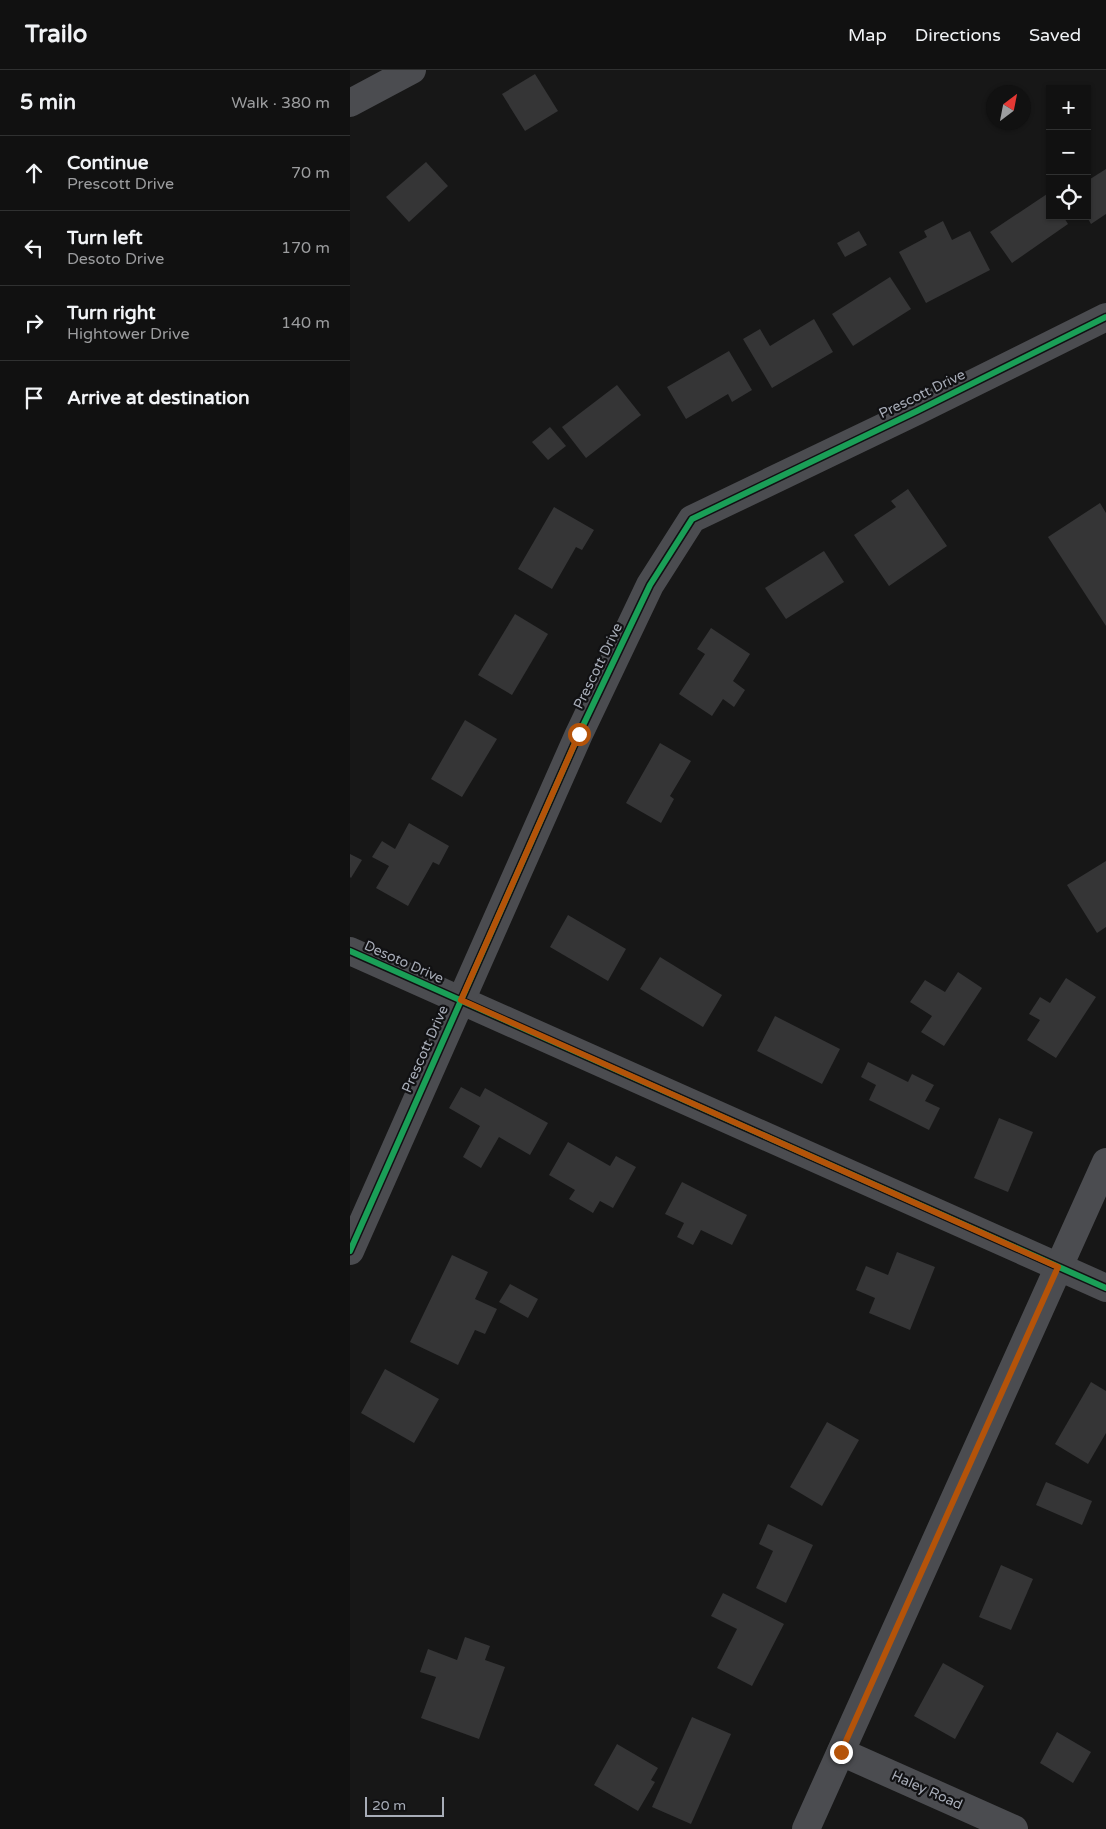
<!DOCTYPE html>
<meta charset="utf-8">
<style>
body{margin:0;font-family:"Varela Round",sans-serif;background:#1e1f1f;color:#f1f3f6}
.controls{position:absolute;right:15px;top:15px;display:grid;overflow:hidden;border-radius:0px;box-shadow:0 1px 4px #0004}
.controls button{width:45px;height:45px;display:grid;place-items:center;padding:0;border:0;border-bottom:1px solid #303131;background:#111;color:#f1f3f6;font:25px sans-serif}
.compass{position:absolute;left:636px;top:15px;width:45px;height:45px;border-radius:50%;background:#111;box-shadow:0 1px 4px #0004;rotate:32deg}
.scale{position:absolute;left:15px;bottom:12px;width:79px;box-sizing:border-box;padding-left:5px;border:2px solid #a8adb8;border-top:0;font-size:14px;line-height:18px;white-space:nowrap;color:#a8adb8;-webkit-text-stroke:4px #111113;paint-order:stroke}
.stop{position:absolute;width:15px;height:15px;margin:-11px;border:4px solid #b45309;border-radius:50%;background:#fff}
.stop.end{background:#b45309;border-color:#fff;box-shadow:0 1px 5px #0008}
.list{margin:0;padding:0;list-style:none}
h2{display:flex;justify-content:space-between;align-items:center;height:65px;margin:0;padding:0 20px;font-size:21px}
h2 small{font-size:16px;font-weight:400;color:#9c9d9f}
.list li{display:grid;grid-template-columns:32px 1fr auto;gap:15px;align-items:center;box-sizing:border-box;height:75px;padding:0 20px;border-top:1px solid #303131}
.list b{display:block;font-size:19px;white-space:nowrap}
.list p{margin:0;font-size:16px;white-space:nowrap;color:#9c9d9f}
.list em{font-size:16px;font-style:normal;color:#9c9d9f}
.icon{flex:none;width:28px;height:28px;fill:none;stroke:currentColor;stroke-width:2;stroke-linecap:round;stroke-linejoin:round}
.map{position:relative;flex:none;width:756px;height:1759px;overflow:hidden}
header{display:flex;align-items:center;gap:30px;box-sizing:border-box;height:70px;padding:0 25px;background:#111;border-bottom:1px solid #303131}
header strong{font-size:24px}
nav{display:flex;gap:28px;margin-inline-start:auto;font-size:18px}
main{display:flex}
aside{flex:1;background:#111}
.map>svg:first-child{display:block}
</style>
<header>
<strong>Trailo</strong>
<nav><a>Map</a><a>Directions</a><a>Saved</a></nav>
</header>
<main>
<aside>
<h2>5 min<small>Walk · 380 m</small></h2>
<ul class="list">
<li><svg class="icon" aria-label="ahead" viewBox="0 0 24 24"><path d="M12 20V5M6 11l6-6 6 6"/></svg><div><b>Continue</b><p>Prescott Drive</p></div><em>70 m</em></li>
<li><svg class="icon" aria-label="left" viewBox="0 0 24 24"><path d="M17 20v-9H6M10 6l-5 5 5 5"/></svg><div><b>Turn left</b><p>Desoto Drive</p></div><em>170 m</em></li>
<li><svg class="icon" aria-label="right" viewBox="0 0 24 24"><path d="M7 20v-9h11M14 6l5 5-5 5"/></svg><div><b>Turn right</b><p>Hightower Drive</p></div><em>140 m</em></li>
<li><svg class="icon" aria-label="arrive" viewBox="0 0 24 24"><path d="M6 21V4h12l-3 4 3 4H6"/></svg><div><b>Arrive at destination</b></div></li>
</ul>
</aside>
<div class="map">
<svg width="756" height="1759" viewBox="0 0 756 1759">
<rect width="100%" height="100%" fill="#171717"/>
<g fill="#353536">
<polygon points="185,4 208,41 175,61 152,24"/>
<polygon points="76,92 98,116 59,152 36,127"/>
<polygon points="756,99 756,144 741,154 737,147 737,111"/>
<polygon points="697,124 700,127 700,146 713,146 718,154 662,193 640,162"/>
<polygon points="593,151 602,170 620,161 640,200 576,233 549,182 577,167 574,161"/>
<polygon points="509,161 517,175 495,187 487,173"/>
<polygon points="540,207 561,239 503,276 482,244"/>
<polygon points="464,249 483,282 422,318 393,269 410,259 420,276"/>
<polygon points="379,281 402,320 382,332 378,324 336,349 317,317"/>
<polygon points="267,315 291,345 236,388 212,357"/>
<polygon points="200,357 216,376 198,390 182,372"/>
<polygon points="558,419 597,476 539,516 504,465 546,437 541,431"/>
<polygon points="750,433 756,443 756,556 698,467"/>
<polygon points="204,437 244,460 232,480 226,477 202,519 168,499"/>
<polygon points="474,481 494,512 436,549 415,518"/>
<polygon points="165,544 198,564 162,625 128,605"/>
<polygon points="361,558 400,584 383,611 395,620 384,637 373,629 362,646 329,624 355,584 347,579"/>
<polygon points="115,650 147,669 112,727 81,709"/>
<polygon points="310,673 341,691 320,726 324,729 311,753 276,733"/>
<polygon points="59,753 99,776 89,795 83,792 58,836 26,818 39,796 22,787 32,771 45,779"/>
<polygon points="0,784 12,790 1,808 0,807"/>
<polygon points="756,791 756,857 747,863 717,815"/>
<polygon points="218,845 276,879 258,911 200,877"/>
<polygon points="310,887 372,925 353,957 290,919"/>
<polygon points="608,902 632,918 594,976 571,962 582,946 560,932 575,910 595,922"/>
<polygon points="716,908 746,927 706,988 677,970 690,950 679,944 690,927 700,933"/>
<polygon points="425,946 490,979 472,1014 407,981"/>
<polygon points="518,992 558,1012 562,1004 584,1015 575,1031 590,1038 579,1060 519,1030 526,1015 511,1007"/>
<polygon points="111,1017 130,1027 135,1018 198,1053 180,1085 149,1067 131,1098 113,1087 130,1056 99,1038"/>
<polygon points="649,1048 683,1062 658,1122 624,1108"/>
<polygon points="218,1072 260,1096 266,1086 286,1097 263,1138 250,1131 243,1143 219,1129 225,1120 199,1105"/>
<polygon points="332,1112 397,1145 382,1175 351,1160 343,1175 327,1167 334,1153 315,1144"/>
<polygon points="547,1182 585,1197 560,1260 519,1243 525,1228 506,1220 516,1196 538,1205"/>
<polygon points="102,1185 138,1202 125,1229 147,1239 135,1264 125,1260 108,1295 60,1272"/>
<polygon points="160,1214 188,1229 178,1248 149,1232"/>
<polygon points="35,1299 89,1329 64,1373 11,1343"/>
<polygon points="741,1312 756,1321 756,1363 738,1394 705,1374"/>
<polygon points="477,1352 509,1370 472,1436 440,1417"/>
<polygon points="696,1412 742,1431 732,1455 686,1435"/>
<polygon points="418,1454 463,1475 436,1533 406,1518 423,1481 409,1474"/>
<polygon points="651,1495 683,1509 661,1560 629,1547"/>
<polygon points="373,1523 434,1554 402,1616 367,1598 387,1559 361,1546"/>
<polygon points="115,1567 140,1576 135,1590 155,1597 129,1669 71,1648 86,1607 70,1602 78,1579 107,1590"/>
<polygon points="593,1593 634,1616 605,1669 564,1646"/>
<polygon points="342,1647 381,1664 341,1754 302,1737"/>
<polygon points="707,1662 741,1682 723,1713 690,1693"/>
<polygon points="267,1674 308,1698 301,1710 305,1712 288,1741 244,1715"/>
</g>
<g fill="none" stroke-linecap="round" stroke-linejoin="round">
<g stroke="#4b4c50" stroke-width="28">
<polyline points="0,33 62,0"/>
<polyline points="0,881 756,1218"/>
<polyline points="0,1181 229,664 300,515 342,449 567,341 756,247"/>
<polyline points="491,1682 664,1759"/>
<polyline points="456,1759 756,1092"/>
</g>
<defs>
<g id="cycleway">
<polyline points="0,881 756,1218"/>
<polyline points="0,1181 229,664 300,515 342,449 567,341 756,247"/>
</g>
</defs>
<use href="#cycleway" stroke="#111113" stroke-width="9"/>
<use href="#cycleway" stroke="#1a9f57" stroke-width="6"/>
</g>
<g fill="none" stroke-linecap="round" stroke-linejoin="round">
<polyline stroke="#b45309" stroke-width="6" points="229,664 111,930 708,1197 491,1682"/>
</g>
<g text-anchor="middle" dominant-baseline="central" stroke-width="4.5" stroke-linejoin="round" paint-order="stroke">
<g font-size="14" fill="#a8adb8" stroke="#111113">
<text transform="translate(572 324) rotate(-26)">Prescott Drive</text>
<text transform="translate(248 596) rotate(-64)">Prescott Drive</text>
<text transform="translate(54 892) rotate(24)">Desoto Drive</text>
<text transform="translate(75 979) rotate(-66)">Prescott Drive</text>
<text transform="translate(577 1720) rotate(24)">Haley Road</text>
</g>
</g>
</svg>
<div class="controls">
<button>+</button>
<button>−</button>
<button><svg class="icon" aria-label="locate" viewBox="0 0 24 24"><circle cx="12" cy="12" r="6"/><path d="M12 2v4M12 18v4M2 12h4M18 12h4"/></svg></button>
</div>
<svg class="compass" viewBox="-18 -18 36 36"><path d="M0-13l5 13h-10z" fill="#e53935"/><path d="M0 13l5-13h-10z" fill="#9c9d9f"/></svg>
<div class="scale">20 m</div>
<div class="stop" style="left:229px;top:664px"></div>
<div class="stop end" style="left:491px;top:1682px"></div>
</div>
</main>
